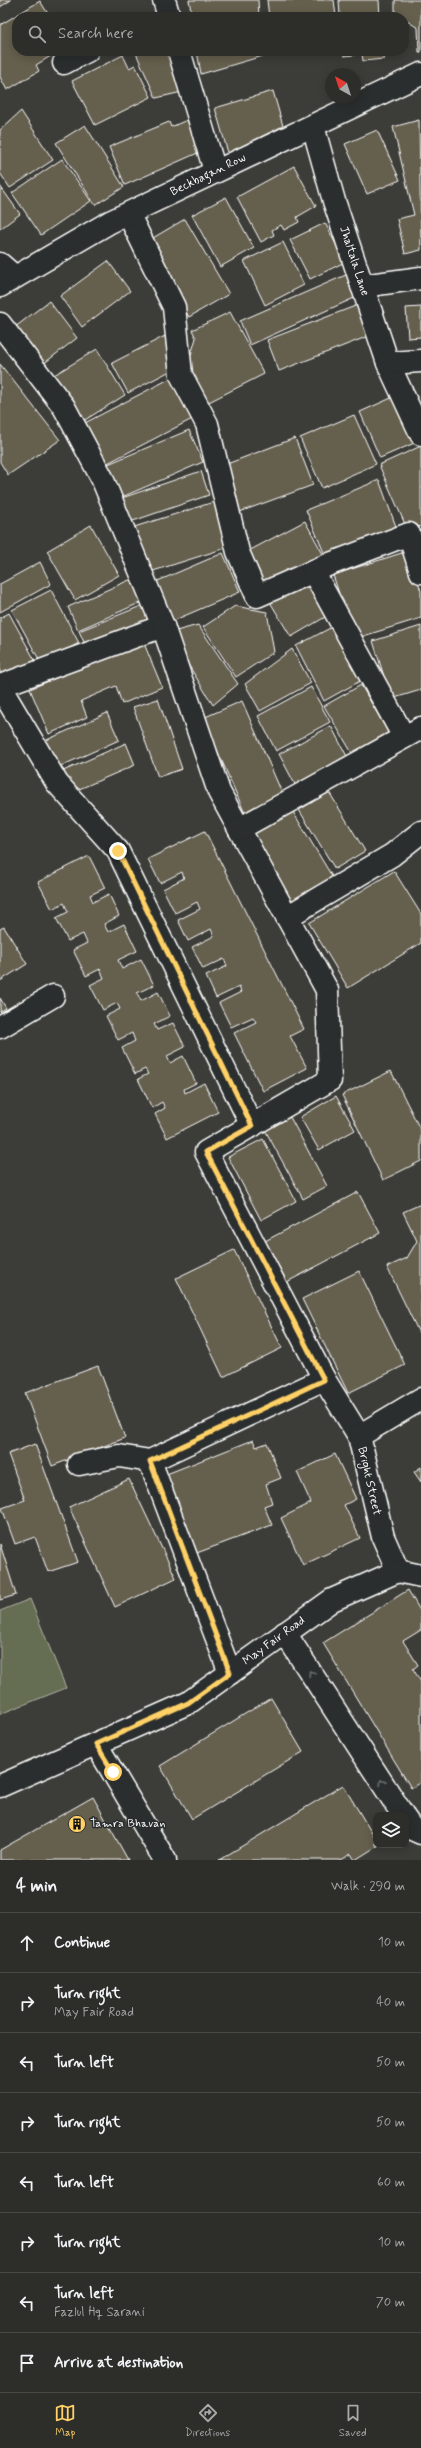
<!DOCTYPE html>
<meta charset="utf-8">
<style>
body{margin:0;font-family:Mynerve,sans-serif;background:#393936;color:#f1f3f6}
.controls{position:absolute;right:12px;bottom:12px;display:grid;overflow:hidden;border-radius:8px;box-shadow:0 2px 10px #0003}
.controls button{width:36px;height:36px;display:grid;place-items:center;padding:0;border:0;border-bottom:1px solid #484947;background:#2d2d2a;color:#f1f3f6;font:20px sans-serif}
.compass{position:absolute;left:325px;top:68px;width:36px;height:36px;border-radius:50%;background:#2d2d2a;box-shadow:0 2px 10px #0003;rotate:321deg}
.stop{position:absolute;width:12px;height:12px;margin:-9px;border:3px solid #ffd166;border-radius:50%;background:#fff}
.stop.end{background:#ffd166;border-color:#fff;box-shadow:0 1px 4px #0008}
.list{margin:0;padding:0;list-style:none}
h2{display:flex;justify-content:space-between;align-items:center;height:52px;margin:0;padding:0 16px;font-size:17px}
h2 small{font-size:13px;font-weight:400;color:#a7a8a8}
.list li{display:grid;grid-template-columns:26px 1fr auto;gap:12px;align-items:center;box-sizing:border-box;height:60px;padding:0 16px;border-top:1px solid #484947}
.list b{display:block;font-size:15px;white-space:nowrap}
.list p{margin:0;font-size:13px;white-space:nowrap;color:#a7a8a8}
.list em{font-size:13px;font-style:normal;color:#a7a8a8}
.icon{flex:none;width:22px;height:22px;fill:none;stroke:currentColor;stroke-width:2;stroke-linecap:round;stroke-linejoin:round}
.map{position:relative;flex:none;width:421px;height:1860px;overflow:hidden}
.search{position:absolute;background:#2d2d2a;box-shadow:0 2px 10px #0003;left:12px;right:12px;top:12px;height:44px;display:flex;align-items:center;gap:10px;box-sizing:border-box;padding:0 14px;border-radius:16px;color:#a7a8a8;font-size:15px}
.sheet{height:532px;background:#2d2d2a}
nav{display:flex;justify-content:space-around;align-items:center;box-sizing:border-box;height:56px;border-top:1px solid #484947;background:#2d2d2a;font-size:11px;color:#a7a8a8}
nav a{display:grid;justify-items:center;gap:2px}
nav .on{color:#ffd166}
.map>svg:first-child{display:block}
</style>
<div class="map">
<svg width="421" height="1860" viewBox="0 0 421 1860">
<rect width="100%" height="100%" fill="#3c3c38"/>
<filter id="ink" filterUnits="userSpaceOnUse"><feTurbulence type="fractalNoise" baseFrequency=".025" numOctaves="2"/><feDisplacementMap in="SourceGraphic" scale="8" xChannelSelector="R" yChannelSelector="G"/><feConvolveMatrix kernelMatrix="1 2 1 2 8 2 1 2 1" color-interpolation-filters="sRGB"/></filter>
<g filter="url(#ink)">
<polygon fill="#656d53" stroke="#b2b6a9" points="30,1599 66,1688 0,1714 0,1611"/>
<g fill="#655e4e" stroke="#fff">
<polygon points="0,0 11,0 0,7"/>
<polygon points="189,0 258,0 259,17 192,17"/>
<polygon points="267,0 334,0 336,17 269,17"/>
<polygon points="339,0 379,0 380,17 340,17"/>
<polygon points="395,0 421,0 421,52 419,52 418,28 404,19 404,17 395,14"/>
<polygon points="40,1 50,17 17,17 17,51 59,51 36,65 39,71 7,90 0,77 0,25"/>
<polygon points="135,51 173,51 182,92 156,98"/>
<polygon points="197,51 263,51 263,56 201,74"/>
<polygon points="272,51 300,51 272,54"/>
<polygon points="343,51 384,51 384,59 363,61 362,54 344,56"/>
<polygon points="123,55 129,68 135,65 151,97 95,125 72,81"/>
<polygon points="273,91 283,126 228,153 215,108"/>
<polygon points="21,111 53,160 10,188 0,173 0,130"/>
<polygon points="187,120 200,152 125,185 109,147 169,122 171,127"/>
<polygon points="419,120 421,250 405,254 397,219 414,215 393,127"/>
<polygon points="85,125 124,187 95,205 56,143"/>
<polygon points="377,130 400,180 367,194 345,144"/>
<polygon points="62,159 91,201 41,235 12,193"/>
<polygon points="294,166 316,206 297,217 299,222 284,230 281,225 272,230 274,235 261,242 237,197"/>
<polygon points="0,186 20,214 0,229"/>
<polygon points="226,197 254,248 220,267 192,215"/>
<polygon points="185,219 229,294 189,317 146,242"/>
<polygon points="325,223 345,262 310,279 290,240"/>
<polygon points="283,242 304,285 265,305 244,261"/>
<polygon points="108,261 130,291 82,327 60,296"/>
<polygon points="355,271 363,294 250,345 240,321"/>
<polygon points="49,301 77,338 38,368 10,331"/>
<polygon points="363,303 374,334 279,371 267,340"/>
<polygon points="421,307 421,337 408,338 406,308"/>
<polygon points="230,312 264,374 201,406 185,375 196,338 192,330"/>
<polygon points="165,336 170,371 128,393 112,363"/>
<polygon points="97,349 125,395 77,425 49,378"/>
<polygon points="0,364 60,440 8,475 0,462"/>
<polygon points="173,377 194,418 102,466 81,425"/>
<polygon points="398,395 419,441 380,458 360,412"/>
<polygon points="354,415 376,464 322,488 300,438"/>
<polygon points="189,430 203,462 115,500 101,467"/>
<polygon points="295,438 313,485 237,513 219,467"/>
<polygon points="421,446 421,526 408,531 379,465"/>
<polygon points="201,471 209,495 127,523 119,499"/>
<polygon points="379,480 398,532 328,562 306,510"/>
<polygon points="217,501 232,546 150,572 131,528"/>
<polygon points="305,521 324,556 260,591 241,555"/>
<polygon points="91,525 119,575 75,600 47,551"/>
<polygon points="408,551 421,591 421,618 354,639 333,575"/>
<polygon points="223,553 240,592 170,622 153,583"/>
<polygon points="40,562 51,584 0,612 0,584"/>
<polygon points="303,576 327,616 291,637 267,597"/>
<polygon points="134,578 144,601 78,630 68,607"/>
<polygon points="51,590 79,643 41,663 12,610"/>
<polygon points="146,604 153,622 87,649 79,631"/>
<polygon points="235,606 267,612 274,652 236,677 203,627"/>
<polygon points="9,613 37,664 5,681 0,672 0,618"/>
<polygon points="198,625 238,684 213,705 169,633"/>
<polygon points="334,626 362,680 324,701 296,646"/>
<polygon points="421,626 421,690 391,699 373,641"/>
<polygon points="143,641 162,687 122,704 116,686 81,701 87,717 49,734 30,689"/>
<polygon points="292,649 311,683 260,711 245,684"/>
<polygon points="361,685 391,737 355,758 324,706"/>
<polygon points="311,687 330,722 276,751 258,716"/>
<polygon points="158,699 182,769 158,777 133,707"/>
<polygon points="242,701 286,802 247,818 203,718"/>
<polygon points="107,713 119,740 52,770 40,743"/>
<polygon points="331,726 351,764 299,792 279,754"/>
<polygon points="126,743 135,765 70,793 61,772"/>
<polygon points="326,787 365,851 335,869 299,810 314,801 311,796"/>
<polygon points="290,807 333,878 292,903 249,832"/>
<polygon points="205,831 304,1029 290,1036 307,1068 263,1091 234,1033 256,1022 253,1017 231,1027 219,1003 241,992 239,987 216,998 206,976 227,966 224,959 203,969 192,947 214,936 211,929 188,941 178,920 200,909 197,902 175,913 163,889 184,878 182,872 160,883 148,859"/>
<polygon points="89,856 105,888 90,895 93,902 109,894 119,916 104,924 108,932 124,924 137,951 118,960 122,969 141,959 154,985 137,993 141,1001 158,992 170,1016 154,1024 157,1030 173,1023 185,1047 167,1056 170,1063 183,1056 196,1083 184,1089 185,1093 204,1083 218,1112 167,1138 155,1114 165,1108 162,1102 152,1108 138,1079 148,1074 145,1069 135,1074 122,1048 135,1041 132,1033 118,1040 106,1016 120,1009 117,1003 103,1010 90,985 104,978 100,969 86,976 73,950 87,943 83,934 68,941 56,918 68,912 64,903 52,909 38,882"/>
<polygon points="394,871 421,914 421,943 348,988 309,923"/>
<polygon points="4,927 27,964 0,981 0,929"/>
<polygon points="0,998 6,1008 0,1012"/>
<polygon points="391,1071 421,1131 421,1161 383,1180 342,1095"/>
<polygon points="336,1096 355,1130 319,1150 300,1117"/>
<polygon points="290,1117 327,1186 303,1199 265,1130"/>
<polygon points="263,1139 296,1201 261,1220 228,1157"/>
<polygon points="358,1192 380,1233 287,1282 265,1241"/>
<polygon points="421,1204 421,1337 387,1267 407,1258 417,1241 403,1212"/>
<polygon points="234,1250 282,1348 223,1377 176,1278"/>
<polygon points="359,1271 405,1365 348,1393 302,1299"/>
<polygon points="98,1366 125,1438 52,1466 25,1393"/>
<polygon points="253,1440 256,1447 267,1443 281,1478 266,1484 272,1503 264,1506 272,1525 194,1554 164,1475"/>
<polygon points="35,1444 78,1562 48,1572 35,1537 15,1544 2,1508 25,1500 8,1454"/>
<polygon points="335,1454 356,1499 344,1505 360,1538 303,1565 281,1518 311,1503 297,1472"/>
<polygon points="421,1467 421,1482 414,1472"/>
<polygon points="129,1479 176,1578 115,1607 69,1507"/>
<polygon points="0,1544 16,1595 0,1600"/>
<polygon points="408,1590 421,1612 421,1630 403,1641 418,1665 413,1669 421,1682 421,1782 411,1788 323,1643"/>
<polygon points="271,1698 303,1752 192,1819 160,1766"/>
<polygon points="343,1785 376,1840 376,1845 379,1845 355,1860 351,1854 341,1860 219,1860"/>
<polygon points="93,1797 128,1860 0,1860 0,1850"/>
</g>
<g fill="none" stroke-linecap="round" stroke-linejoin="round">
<defs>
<g id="minor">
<polyline points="164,0 169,17"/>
<polyline points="179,51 215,171"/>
<polyline points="64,63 87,51"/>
<polyline points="313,126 334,201 388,363 421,434"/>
<polyline points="129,215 174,307 181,375 207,424 238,552 257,596 330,564 409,534 421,572"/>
<polyline points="0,264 15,277"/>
<polyline points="0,286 110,222 421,74"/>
<polyline points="362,286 421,278"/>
<polyline points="0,324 64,407 102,478 163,626 0,686"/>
<polyline points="388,363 421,361"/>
<polyline points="313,571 404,737"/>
<polyline points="163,626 219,792 327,990 330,1080 206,1152 324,1379 359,1436"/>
<polyline points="0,687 57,783 118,851 252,1126"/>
<polyline points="239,829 421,728"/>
<polyline points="287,917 392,855 421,832"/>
<polyline points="0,1027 53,996"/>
<polyline points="150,1461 230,1673"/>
<polyline points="79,1464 119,1456 150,1461 324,1379"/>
<polyline points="398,1571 383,1537 359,1436 421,1399"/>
<polyline points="285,1633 403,1815"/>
<polyline points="96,1744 165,1860"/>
<polyline points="0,1786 188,1703 332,1600 398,1571 421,1576"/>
<polyline points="406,1820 412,1829 421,1833"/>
</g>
</defs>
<use href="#minor" stroke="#fff" stroke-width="25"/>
<use href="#minor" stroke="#2a2d2e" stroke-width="22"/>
</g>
<defs><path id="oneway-chevron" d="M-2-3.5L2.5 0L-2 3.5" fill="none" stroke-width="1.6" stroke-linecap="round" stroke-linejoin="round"/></defs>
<g stroke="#6a6c6d">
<use href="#oneway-chevron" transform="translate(311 1673) rotate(-123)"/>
<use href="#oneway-chevron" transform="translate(382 1782) rotate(-123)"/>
</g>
</g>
<g fill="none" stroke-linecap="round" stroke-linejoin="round" filter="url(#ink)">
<polyline stroke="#ffd166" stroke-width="5" points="113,1772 96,1744 188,1703 230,1673 150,1461 324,1380 206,1152 252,1126 118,851"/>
</g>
<defs>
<symbol id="building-disc" viewBox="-11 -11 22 22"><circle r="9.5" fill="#ffd166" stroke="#2a2d2e"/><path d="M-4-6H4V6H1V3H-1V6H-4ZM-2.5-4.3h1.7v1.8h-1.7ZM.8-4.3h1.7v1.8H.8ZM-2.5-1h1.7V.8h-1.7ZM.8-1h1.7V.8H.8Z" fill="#111"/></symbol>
</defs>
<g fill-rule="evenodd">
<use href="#building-disc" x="67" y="1814" width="20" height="20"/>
</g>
<g text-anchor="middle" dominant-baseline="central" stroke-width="3" stroke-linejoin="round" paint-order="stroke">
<g font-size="12" fill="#fff" stroke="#2a2d2e">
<text transform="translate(208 175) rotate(-26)">Beckbagan Row</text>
<text transform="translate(354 261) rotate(72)">Jhaltala Lane</text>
<text transform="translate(369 1481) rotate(77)">Bright Street</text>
<text transform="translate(274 1641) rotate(-36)">May Fair Road</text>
</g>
<g font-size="12" fill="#fff" stroke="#2a2d2e" text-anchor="start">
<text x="90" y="1824">Tamra Bhavan</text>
</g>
</g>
</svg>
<div class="controls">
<button><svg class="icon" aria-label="layers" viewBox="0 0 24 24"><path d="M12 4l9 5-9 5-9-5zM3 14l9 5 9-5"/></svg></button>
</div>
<svg class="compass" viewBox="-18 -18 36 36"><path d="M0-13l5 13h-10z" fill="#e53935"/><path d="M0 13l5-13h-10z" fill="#a7a8a8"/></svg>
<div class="stop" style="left:113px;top:1772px"></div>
<div class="stop end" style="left:118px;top:851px"></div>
<div class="search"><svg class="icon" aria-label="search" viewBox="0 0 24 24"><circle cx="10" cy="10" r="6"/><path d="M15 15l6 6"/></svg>Search here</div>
</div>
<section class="sheet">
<h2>4 min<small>Walk · 290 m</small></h2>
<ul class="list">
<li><svg class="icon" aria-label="ahead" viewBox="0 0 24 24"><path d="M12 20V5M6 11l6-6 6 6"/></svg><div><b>Continue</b></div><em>10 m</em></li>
<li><svg class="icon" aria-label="right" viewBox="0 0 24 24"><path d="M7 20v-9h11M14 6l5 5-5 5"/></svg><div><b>Turn right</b><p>May Fair Road</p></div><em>40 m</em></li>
<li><svg class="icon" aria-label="left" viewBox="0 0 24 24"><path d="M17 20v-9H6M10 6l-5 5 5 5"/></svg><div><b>Turn left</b></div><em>50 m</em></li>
<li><svg class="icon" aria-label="right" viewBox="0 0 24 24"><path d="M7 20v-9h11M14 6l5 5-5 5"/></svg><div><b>Turn right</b></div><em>50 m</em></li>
<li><svg class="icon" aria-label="left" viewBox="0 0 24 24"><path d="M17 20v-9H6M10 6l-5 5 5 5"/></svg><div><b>Turn left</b></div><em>60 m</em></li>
<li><svg class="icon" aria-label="right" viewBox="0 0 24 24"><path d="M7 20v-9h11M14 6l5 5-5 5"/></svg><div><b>Turn right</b></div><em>10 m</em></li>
<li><svg class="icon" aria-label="left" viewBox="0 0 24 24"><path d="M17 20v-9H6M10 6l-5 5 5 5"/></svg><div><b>Turn left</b><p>Fazlul Hq Sarani</p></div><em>70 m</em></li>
<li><svg class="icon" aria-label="arrive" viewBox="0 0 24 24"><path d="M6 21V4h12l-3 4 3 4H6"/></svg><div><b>Arrive at destination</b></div></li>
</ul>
</section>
<nav>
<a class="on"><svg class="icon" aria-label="map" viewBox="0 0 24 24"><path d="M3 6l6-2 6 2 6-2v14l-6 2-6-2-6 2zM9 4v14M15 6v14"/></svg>Map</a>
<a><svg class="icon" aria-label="directions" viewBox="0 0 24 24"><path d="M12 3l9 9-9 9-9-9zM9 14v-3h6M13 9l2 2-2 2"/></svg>Directions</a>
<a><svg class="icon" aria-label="saved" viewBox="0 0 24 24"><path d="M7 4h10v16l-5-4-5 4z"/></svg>Saved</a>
</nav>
